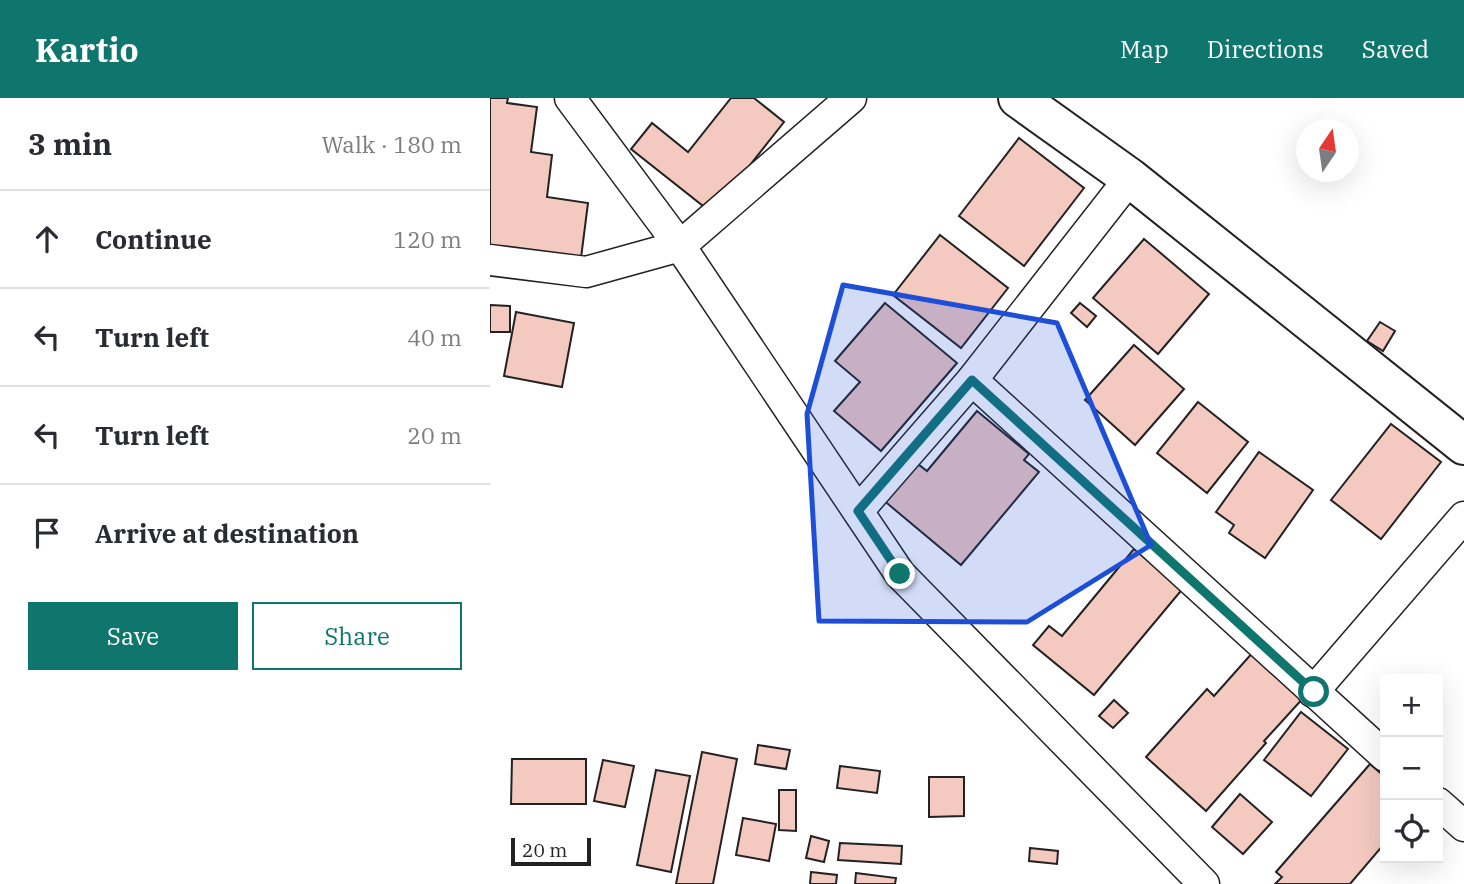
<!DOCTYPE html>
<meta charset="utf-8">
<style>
body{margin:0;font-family:"IBM Plex Serif",serif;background:#f7f7f7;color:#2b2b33}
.controls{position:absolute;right:21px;bottom:21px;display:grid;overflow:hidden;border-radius:0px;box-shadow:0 7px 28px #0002}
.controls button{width:63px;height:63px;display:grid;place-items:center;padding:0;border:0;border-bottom:2px solid #e1e1e2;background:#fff;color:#2b2b33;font:35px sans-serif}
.compass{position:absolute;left:806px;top:21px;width:63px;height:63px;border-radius:50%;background:#fff;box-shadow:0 7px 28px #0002;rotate:13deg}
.scale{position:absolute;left:21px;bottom:18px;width:80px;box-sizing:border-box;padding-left:7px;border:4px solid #222;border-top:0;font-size:19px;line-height:24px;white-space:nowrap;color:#222;-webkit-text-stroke:5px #fff;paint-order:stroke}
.stop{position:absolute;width:21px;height:21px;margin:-16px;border:5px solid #0f766e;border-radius:50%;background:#fff}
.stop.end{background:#0f766e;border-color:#fff;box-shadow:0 2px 7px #0008}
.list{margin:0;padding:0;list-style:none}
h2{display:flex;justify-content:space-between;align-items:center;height:91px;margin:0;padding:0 28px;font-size:30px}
h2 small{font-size:23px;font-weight:400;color:#7c7c81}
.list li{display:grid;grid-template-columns:46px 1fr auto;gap:21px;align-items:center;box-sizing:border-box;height:98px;padding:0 28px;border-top:2px solid #e1e1e2}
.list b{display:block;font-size:26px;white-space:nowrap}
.list em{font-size:23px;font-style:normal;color:#7c7c81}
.actions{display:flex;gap:14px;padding:21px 28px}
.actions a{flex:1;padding:16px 0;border:2px solid #0f766e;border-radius:0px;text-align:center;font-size:24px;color:#0f766e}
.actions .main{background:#0f766e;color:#fff}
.icon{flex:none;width:38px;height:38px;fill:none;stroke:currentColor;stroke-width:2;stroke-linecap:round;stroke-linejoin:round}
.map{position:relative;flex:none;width:974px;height:786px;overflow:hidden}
header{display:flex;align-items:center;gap:42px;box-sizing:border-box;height:98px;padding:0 35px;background:#0f766e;color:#fff}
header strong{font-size:33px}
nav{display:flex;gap:38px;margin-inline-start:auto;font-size:24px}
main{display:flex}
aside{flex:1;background:#fff}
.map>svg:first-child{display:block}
</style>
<header>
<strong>Kartio</strong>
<nav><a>Map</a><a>Directions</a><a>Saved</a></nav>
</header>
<main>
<aside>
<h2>3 min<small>Walk · 180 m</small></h2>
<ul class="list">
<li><svg class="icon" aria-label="ahead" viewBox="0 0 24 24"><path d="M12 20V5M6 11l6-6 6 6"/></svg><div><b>Continue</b></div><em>120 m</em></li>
<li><svg class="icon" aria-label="left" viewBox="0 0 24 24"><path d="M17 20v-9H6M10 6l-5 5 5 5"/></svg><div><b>Turn left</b></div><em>40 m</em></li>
<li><svg class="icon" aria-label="left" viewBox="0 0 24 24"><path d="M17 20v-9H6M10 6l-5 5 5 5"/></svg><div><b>Turn left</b></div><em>20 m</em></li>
<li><svg class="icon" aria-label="arrive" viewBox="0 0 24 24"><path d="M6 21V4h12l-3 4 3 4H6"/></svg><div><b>Arrive at destination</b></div></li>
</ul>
<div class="actions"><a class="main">Save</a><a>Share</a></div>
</aside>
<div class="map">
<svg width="974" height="786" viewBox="0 0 974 786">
<rect width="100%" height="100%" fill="#fff"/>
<g fill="#f3c9c0" stroke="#222" stroke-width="2">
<polygon points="0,0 18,0 17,5 47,9 41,54 62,57 57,99 98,105 91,160 0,149"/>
<polygon points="241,0 264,0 294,24 222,115 141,51 162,25 198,54"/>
<polygon points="529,40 594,90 534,168 469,118"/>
<polygon points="450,137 518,190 471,250 403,197"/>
<polygon points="654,141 719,196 668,256 603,200"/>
<polygon points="395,205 467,265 391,353 344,313 370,284 345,263"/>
<polygon points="590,205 606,218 597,229 581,215"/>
<polygon points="0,207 20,208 20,234 0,234"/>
<polygon points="26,214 84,225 72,289 14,278"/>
<polygon points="890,224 905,233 893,253 877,243"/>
<polygon points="644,247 694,291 645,347 595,302"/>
<polygon points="708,304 758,344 717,395 667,355"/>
<polygon points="487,313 539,356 534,362 549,374 471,467 392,401 424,363 437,373"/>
<polygon points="901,326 951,364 891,441 841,402"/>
<polygon points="769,354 823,392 775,460 739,435 744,427 726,414"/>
<polygon points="644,451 673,475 695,488 604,597 543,547 559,528 572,538"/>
<polygon points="764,553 815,598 774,643 776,645 716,713 656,659 717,591 724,598"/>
<polygon points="624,602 638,615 623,630 609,618"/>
<polygon points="811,614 858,651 821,698 774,662"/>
<polygon points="268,647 300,652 296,671 265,666"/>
<polygon points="212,654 247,661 223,786 186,786"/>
<polygon points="22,661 96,661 96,706 21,706"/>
<polygon points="113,662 144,668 135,709 104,703"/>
<polygon points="880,666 895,679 895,745 860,786 785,786 792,779 786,774"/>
<polygon points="350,668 390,673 387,695 347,690"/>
<polygon points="166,672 200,678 181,774 147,767"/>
<polygon points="439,679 474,679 474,718 439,719"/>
<polygon points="289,692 306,692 306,733 289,732"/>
<polygon points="750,696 782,724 753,756 722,729"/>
<polygon points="253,720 286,726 279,763 246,757"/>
<polygon points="321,738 339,743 334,764 316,760"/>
<polygon points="350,745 412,748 411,766 348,762"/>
<polygon points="540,750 568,753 567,766 539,763"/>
<polygon points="321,774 347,777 346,786 320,786"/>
<polygon points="366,775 406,780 405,786 365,786"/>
</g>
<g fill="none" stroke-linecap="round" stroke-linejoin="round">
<defs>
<g id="minor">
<polyline points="80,0 190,148 410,476 714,786"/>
<polyline points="0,162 96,174 190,148 361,0"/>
<polyline points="482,282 895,658"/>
<polyline points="368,413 482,282 640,80"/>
<polyline points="823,594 974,419"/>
<polyline points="948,705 974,728"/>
</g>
<polyline id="major" points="528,0 640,80 974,347"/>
</defs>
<use href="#minor" stroke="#222" stroke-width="33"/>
<use href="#major" stroke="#222" stroke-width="42"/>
<use href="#minor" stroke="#fff" stroke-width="30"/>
<use href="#major" stroke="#fff" stroke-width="38"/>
</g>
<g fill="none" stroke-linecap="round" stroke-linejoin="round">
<polyline stroke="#0f766e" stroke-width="9" points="410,476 368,413 482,282 824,594"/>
</g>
<path fill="#1d4ed8" fill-opacity="0.2" stroke="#1d4ed8" stroke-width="5" stroke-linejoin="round" d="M353,187L567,225L661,447L537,524L329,523L317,316Z"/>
</svg>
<div class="controls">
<button>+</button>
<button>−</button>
<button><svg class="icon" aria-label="locate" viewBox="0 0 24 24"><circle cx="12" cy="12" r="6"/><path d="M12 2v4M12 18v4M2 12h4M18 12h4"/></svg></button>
</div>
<svg class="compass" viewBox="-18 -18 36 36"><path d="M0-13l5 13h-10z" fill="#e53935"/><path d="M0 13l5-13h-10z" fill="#7c7c81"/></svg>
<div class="scale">20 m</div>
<div class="stop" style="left:824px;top:594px"></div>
<div class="stop end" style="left:410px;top:476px"></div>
</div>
</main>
